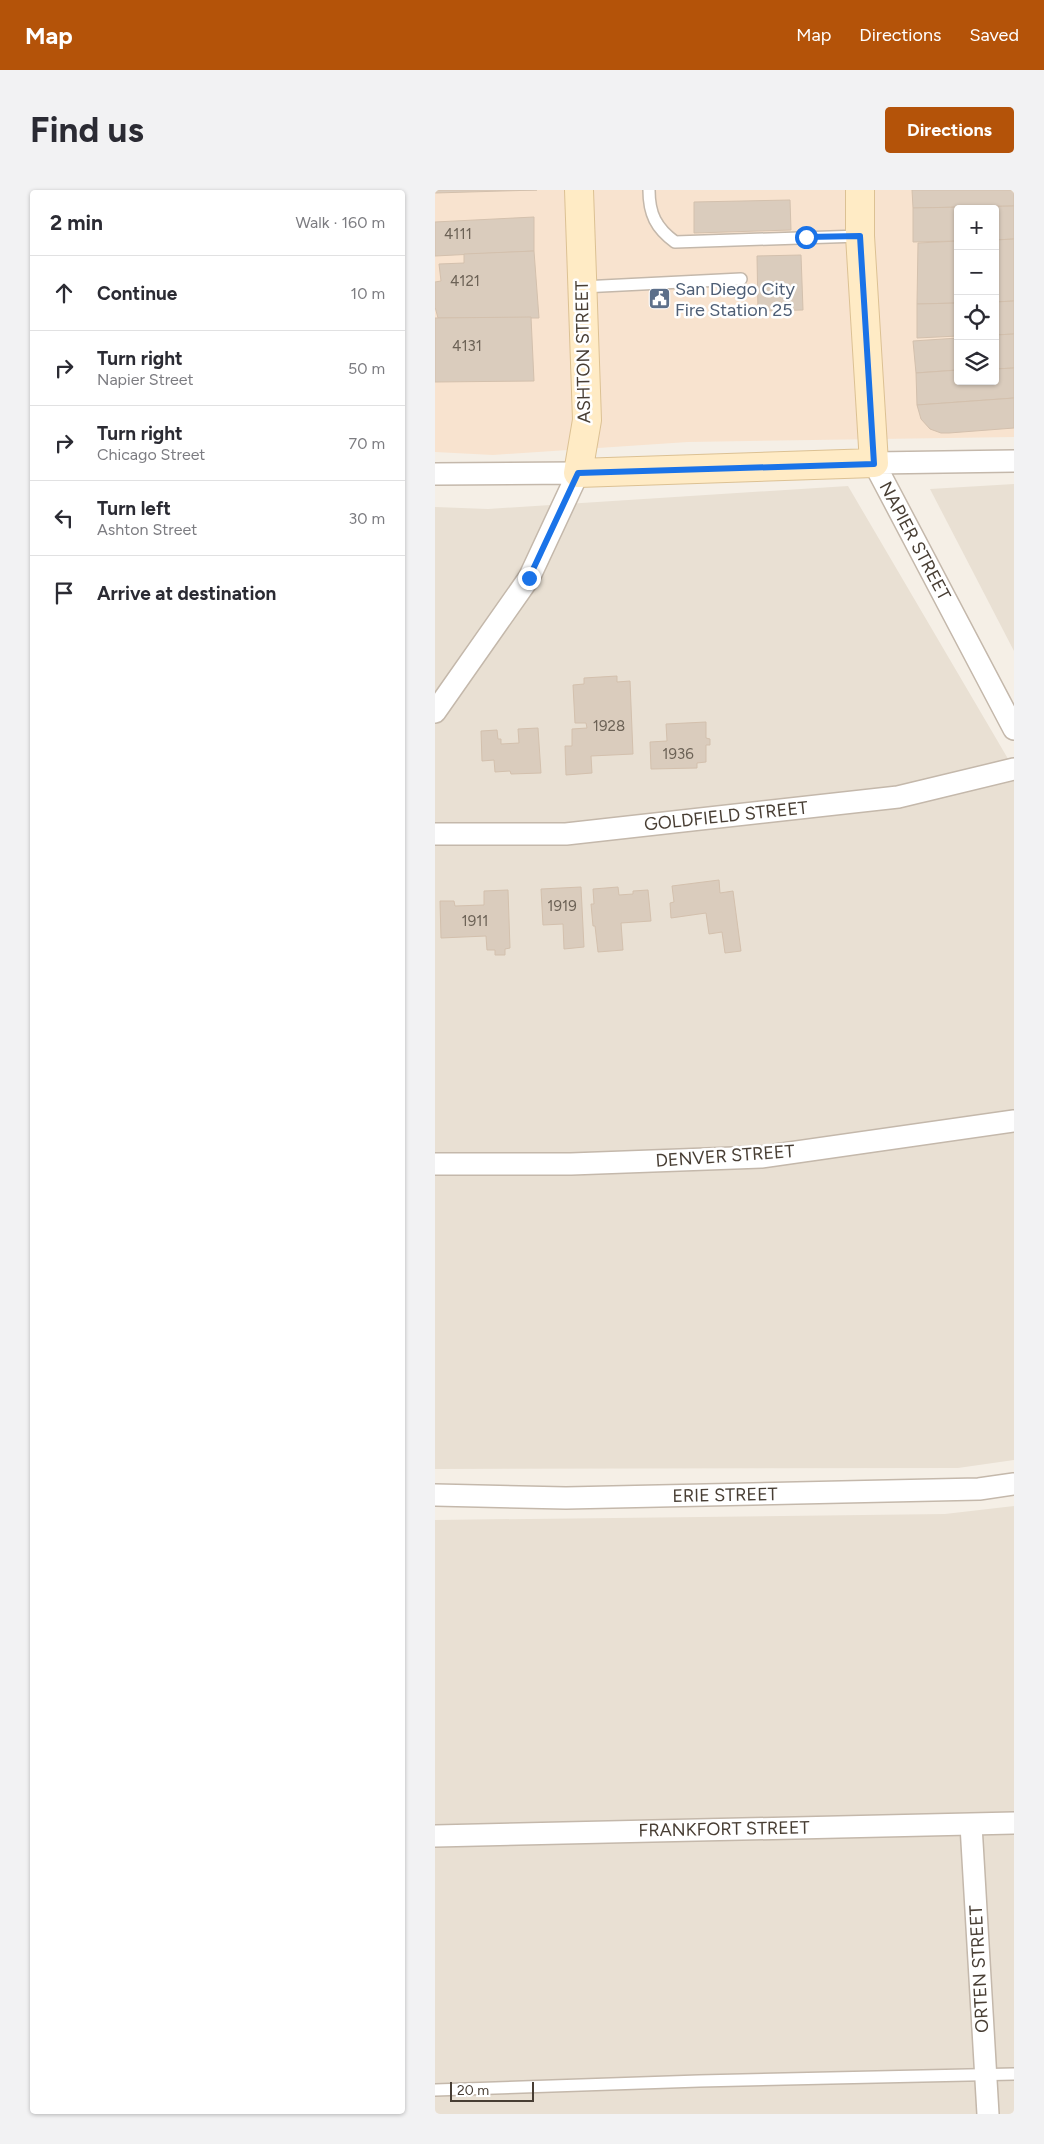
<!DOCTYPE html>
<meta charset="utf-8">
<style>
body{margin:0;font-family:Figtree,sans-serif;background:#f2f2f3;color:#2b2b33}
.controls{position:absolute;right:15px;top:15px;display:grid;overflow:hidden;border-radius:5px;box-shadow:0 1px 4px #0004}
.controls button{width:45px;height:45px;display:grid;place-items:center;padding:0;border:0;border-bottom:1px solid #e1e1e2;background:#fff;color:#2b2b33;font:25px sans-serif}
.scale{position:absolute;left:15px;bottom:12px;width:84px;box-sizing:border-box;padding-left:5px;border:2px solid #483e34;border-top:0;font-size:14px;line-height:18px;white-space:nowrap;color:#483e34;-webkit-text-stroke:4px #fff;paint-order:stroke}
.stop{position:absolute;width:15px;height:15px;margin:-11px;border:4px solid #1a73e8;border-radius:50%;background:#fff}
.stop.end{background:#1a73e8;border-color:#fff;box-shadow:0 1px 5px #0008}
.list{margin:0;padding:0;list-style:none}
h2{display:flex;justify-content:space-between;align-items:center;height:65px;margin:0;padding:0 20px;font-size:21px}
h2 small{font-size:16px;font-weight:400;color:#7c7c81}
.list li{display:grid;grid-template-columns:32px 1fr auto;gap:15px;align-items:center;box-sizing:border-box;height:75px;padding:0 20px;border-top:1px solid #e1e1e2}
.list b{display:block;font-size:19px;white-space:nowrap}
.list p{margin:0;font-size:16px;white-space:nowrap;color:#7c7c81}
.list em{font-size:16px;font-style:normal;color:#7c7c81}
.icon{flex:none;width:28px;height:28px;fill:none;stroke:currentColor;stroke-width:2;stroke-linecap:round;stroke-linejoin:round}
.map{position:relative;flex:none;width:579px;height:1924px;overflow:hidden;border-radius:5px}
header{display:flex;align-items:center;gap:30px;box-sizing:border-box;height:70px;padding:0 25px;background:#b45309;color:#fff}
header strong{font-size:24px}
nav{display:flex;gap:28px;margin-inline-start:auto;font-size:18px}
.intro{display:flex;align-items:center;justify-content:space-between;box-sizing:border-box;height:120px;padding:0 30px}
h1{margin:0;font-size:35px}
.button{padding:12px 22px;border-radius:5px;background:#b45309;color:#fff;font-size:18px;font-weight:700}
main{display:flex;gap:30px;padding:0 30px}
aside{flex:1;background:#fff;border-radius:5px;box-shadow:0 1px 4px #0004}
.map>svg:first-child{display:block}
</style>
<header>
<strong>Map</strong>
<nav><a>Map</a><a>Directions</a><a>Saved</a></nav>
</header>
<div class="intro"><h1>Find us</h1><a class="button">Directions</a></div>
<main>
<aside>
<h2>2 min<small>Walk · 160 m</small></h2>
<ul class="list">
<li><svg class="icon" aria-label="ahead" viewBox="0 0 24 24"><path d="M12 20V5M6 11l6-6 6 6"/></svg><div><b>Continue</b></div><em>10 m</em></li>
<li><svg class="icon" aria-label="right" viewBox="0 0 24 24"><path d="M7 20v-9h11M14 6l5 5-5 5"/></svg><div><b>Turn right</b><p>Napier Street</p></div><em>50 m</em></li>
<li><svg class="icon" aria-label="right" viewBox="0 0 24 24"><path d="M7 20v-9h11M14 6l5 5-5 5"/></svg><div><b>Turn right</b><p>Chicago Street</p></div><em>70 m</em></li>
<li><svg class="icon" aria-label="left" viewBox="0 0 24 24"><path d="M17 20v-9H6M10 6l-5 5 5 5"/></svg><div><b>Turn left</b><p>Ashton Street</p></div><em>30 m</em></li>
<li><svg class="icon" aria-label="arrive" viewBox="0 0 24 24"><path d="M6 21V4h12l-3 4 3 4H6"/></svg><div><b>Arrive at destination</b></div></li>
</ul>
</aside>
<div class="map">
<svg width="579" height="1924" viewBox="0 0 579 1924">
<rect width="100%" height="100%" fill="#f5efe6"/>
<g fill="#e9e0d3">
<polygon points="579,294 579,461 495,299"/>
<polygon points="413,296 579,579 579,1270 523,1278 0,1279 0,317 53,319"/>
<polygon points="579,1316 579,1924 0,1924 0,1330 510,1324"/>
</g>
<path fill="#f8e3cf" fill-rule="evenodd" d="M0,0H579V247L253,252L58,265L0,262ZM523,19H560V191H523Z"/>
<g fill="#daccbd" stroke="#d3c0ad">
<polygon points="0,0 102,0 0,3"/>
<polygon points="477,0 579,0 579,16 478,18"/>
<polygon points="355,10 356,40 259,43 259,12"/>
<polygon points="579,16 579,49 560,50 560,19 523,19 523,51 478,52 478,18"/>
<polygon points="99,27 99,61 0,66 0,32"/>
<polygon points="579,49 579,111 560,112 560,50"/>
<polygon points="523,51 523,113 482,114 483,53"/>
<polygon points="99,61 104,128 3,128 0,117 0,92 6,91 4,74 29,73 29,64"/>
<polygon points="366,65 368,120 323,121 322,66"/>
<polygon points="579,111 579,144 560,145 560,112"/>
<polygon points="523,113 523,146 482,148 482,114"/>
<polygon points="96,127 99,191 0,192 0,128"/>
<polygon points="579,144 579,178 560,179 560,145"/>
<polygon points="523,148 523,180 481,183 478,151"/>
<polygon points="579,178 579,208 482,215 481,183 523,180 523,191 560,191 560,179"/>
<polygon points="579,208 579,238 514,243 506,243 495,239 486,229 482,215"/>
<polygon points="182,486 182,492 195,491 198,564 156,566 157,583 131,585 130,556 137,556 137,539 152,538 151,533 140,533 138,495 149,494 149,488"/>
<polygon points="271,532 271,548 275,549 275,555 271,555 271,572 262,573 262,578 216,579 215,552 232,551 231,534"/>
<polygon points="103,538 106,583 76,584 75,581 60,582 59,570 47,571 46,541 62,540 63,549 66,549 66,554 84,553 83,539"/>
<polygon points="284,690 285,703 298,701 306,761 290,763 287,742 274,744 271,723 236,728 235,713 239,712 237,696"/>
<polygon points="146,697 149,757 129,759 128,734 108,735 106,699"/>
<polygon points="183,697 184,705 198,704 198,701 213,700 216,731 186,733 188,760 163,762 160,736 158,736 156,714 159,714 158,699"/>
<polygon points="73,700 75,758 70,759 70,765 60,765 60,760 52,760 51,746 6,748 5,711 19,711 20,716 49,715 49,701"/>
</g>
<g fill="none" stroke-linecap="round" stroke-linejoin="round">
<defs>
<g id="lane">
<path d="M214,0C214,24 221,38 240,52L425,46"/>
<polyline points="147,97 306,89"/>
<polyline points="0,1900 264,1891 579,1884"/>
</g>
<g id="street">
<polyline points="579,271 439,273 579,539"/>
<polyline points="0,284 143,283 94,388 0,522"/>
<polyline points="0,644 131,644 463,607 579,579"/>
<polyline points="0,974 136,974 326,967 579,931"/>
<polyline points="0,1305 131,1308 544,1299 579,1294"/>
<polyline points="536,1635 553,1924"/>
<polyline points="0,1646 579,1633"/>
</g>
<polyline id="secondary" points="144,0 152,230 143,283 439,273 425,46 425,0"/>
</defs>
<use href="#lane" stroke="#c4b8ab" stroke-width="14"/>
<use href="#street" stroke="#c4b8ab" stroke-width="24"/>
<use href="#secondary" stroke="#dcc193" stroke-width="30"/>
<use href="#lane" stroke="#fff" stroke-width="11"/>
<use href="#street" stroke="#fff" stroke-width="21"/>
<use href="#secondary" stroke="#ffebc5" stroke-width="28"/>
</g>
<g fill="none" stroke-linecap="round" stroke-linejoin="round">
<polyline stroke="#1a73e8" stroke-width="6" points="94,388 143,283 439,274 425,46 371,47"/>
</g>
<defs>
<symbol id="civic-square" viewBox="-11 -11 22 22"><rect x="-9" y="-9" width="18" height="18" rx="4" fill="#5c6f8a" stroke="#fff"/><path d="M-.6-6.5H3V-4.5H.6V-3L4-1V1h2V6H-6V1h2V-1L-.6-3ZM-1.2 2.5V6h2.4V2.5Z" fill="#fff"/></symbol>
</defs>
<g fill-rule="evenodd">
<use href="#civic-square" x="212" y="96" width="25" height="25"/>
</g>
<g text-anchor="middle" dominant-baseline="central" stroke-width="5" stroke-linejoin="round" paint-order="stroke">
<g font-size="15" fill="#6c6256">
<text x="23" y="44">4111</text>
<text x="30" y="91">4121</text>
<text x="32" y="156">4131</text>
<text x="174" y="536">1928</text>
<text x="243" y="564">1936</text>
<text x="127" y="716">1919</text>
<text x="40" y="731">1911</text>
</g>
<g font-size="18" fill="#4e5e75" stroke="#fff" text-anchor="start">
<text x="240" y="99">San Diego City<tspan x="240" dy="21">Fire Station 25</tspan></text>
</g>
<g font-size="18" fill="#483e34" stroke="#fff">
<text transform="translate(148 162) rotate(-91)">ASHTON STREET</text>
<text transform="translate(480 351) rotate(62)">NAPIER STREET</text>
<text transform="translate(291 626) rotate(-6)">GOLDFIELD STREET</text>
<text transform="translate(290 966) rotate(-4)">DENVER STREET</text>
<text transform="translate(290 1305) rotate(-1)">ERIE STREET</text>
<text transform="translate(289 1639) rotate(-1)">FRANKFORT STREET</text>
<text transform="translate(544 1779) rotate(-93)">ORTEN STREET</text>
</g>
</g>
</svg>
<div class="controls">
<button>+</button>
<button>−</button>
<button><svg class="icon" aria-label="locate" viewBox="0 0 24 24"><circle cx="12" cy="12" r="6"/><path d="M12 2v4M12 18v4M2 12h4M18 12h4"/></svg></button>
<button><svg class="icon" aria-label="layers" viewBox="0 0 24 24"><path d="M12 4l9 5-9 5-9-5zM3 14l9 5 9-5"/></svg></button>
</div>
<div class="scale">20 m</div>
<div class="stop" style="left:371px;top:47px"></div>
<div class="stop end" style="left:94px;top:388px"></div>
</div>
</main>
